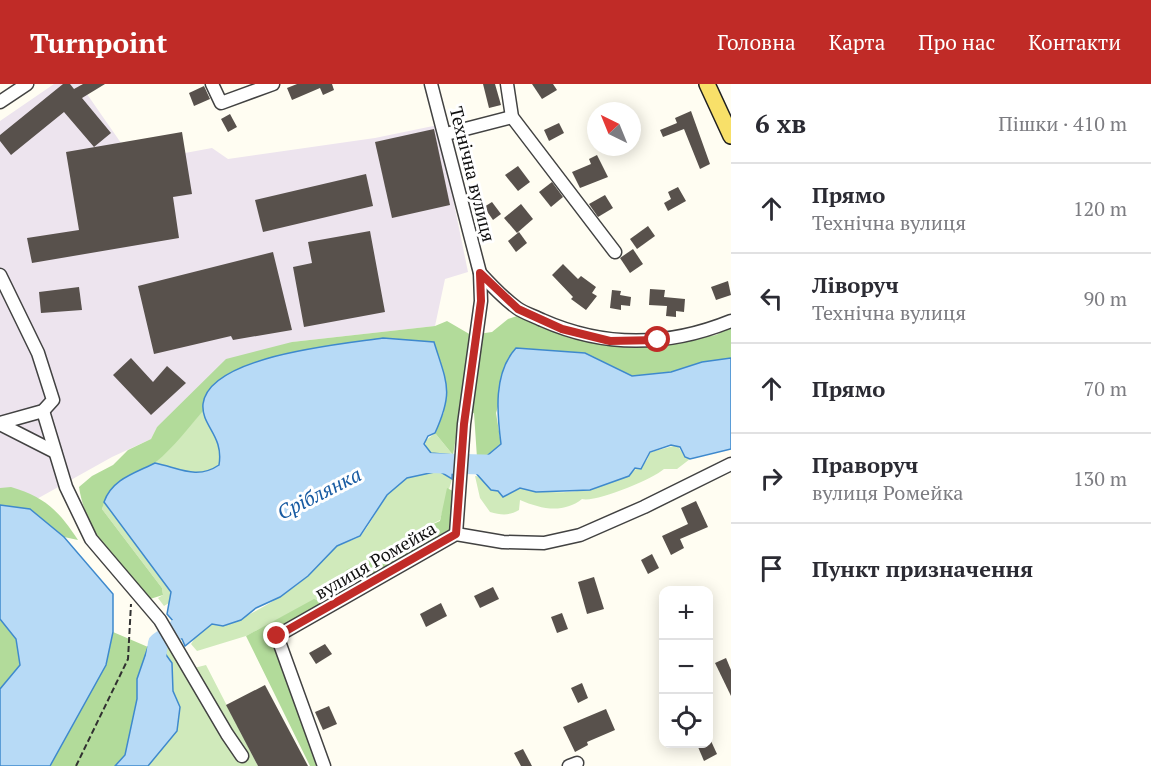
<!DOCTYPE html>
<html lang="uk">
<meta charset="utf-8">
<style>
body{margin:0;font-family:"PT Serif",serif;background:#f2f2f3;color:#2b2b33}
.controls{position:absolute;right:18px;bottom:18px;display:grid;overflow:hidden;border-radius:12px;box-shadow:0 3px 15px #0003}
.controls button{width:54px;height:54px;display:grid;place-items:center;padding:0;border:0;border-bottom:2px solid #e1e1e2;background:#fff;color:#2b2b33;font:30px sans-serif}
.compass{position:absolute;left:587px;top:18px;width:54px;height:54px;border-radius:50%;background:#fff;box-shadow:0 3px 15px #0003;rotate:317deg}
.stop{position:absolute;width:18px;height:18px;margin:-14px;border:4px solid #c02b27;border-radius:50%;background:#fff}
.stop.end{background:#c02b27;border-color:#fff;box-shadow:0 2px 6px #0008}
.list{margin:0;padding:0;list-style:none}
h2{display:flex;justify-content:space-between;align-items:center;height:78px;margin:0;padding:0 24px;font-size:26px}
h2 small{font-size:20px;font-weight:400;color:#7c7c81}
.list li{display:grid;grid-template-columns:39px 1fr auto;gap:18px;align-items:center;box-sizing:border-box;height:90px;padding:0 24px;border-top:2px solid #e1e1e2}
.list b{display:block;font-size:22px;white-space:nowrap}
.list p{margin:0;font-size:20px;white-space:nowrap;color:#7c7c81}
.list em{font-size:20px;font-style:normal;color:#7c7c81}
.icon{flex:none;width:33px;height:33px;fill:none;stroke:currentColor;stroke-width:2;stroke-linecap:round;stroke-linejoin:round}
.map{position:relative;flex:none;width:731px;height:682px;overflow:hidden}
header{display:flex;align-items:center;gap:36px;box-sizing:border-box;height:84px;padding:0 30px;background:#c02b27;color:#fff}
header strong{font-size:28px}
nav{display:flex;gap:33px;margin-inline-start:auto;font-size:21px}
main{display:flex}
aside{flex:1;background:#fff}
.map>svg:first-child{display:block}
</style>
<header>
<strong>Turnpoint</strong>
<nav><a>Головна</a><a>Карта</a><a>Про нас</a><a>Контакти</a></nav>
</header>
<main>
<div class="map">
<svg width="731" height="682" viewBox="0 0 731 682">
<rect width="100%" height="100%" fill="#fffdf2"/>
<polygon fill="#ede4ee" points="54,0 80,0 121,59 185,69 212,64 228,75 375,54 438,41 468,188 445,195 435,242 292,258 157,343 151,355 112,373 35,416 0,420 0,37"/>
<g fill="#d0eabb">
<path d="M204,326L220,358V381C197,396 179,384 155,379Z"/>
<polygon points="435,349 453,371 431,369 426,365 425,357"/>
<path d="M677,361L685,373L690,375L677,385H664C653,395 595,419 582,415C563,430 541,425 520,416L519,426C509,432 501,431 490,428L480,414L475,392L482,393L510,409L520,404C563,414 611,407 644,379C648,377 648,371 651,368Z"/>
<path d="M439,387L452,395L440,436L422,445L405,459L387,465L379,474L364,477L347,487L361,500L325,520L296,526L246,552L197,567L191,560L198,549L212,540C236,544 290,508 308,492C318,483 326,470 337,462C345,457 356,457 362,450C376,433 386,403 408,393C417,390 429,390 439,387Z"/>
<polygon points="104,418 171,508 169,519 164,522 158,514 163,511 162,504 102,425"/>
<polygon points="164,560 174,561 186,586 206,581 258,682 148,682 157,669 180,623 173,607 172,579 164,568"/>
</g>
<g fill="#b2db9a">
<path d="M517,232L553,245L621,262L663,260L716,251L731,243V274L700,279L671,288L632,292L585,269L516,264L496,329L501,360L482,375L477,374L474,329L459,335L453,371L435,349L444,328L203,319L204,326C189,343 173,364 156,378C130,398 114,387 102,425L162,504L163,511L150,515C120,486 85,446 79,403L92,392L113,381L128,366L151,355L157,343L226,275L292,258L435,242L447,237L471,251L492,248L508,235Z"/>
<path d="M11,403C45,413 59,427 78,456L64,453L30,425L0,421V404Z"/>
<polygon points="447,404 457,409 453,448 361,500 346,486 364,477 379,474 387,465 405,459 422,445 440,437"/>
<polygon points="314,515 325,520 271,551 320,682 310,682 246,552"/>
<polygon points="0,535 16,555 20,581 0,605"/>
<polygon points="113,548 148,563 137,595 137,615 125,671 115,682 50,682 106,581"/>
</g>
<g fill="#b7daf6" stroke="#3e89cd" stroke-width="1.5">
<path d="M383,254L434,258C447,300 454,307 435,349L428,352L424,360L431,369L453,371L452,395L439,387L407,394L387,411L360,452L337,462L308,492L280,513L256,524L241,536L223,542L212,540L185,562L182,555L174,552L171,542L173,537L167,530L171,508L104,418C112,395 135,389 155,379C179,384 197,396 219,381C224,351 201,342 203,320C209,271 345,260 383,254Z"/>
<path d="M516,264L585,269L632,292L671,288L702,278L731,274V365L690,375L685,373L680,363L671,361L650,368L641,385L635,384L629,392L590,406L536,408L520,404L503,413L498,407L491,406L474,387L477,374L483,375L501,360C497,329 493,289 516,264Z"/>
<polygon points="0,421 30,425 64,453 113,510 113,548 106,581 50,682 0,682 0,605 20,581 16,555 0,535"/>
<polygon points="164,560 164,568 172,579 173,607 180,623 177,647 148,682 115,682 125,671 137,615 137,595 148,563"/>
</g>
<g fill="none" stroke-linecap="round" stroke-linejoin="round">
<g stroke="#b7daf6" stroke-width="20">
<polyline points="426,379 502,381"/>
<polyline points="154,587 158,559 184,540"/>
</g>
</g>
<g fill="#58514c">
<polygon points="63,0 70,0 74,5 83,0 105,0 82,14 111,49 94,63 64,28 11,71 0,57 0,51"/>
<polygon points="297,0 332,0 334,6 323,11 320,4 292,16 287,4"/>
<polygon points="483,0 495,0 501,21 489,24"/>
<polygon points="532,0 553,0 557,6 542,15"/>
<polygon points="204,2 210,15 194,22 189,9"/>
<polygon points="691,27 710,80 700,85 684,45 663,53 660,46 677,39 675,34"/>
<polygon points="230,30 237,43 228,48 221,35"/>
<polygon points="559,39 564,49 549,57 544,46"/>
<polygon points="434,45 450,121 392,134 375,58"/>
<polygon points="182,48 192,110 173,113 179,154 32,179 27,154 79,146 66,68"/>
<polygon points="597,71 608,93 580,104 572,88 591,80 589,75"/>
<polygon points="518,82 530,98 518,107 505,91"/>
<polygon points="366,90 373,122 263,148 255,116"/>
<polygon points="552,98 563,113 551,123 539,108"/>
<polygon points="678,103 686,117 668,127 664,119 671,115 668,108"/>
<polygon points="605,111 613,124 598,133 589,120"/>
<polygon points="492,118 501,130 493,136 484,123"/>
<polygon points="521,120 533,135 517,149 504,134"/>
<polygon points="648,142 655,152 637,165 630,155"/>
<polygon points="370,147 385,228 304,243 293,183 312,179 308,158"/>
<polygon points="519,148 527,159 516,168 508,157"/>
<polygon points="633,165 643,180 630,189 620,174"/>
<polygon points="273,168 292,246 233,256 231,252 154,270 138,202"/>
<polygon points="563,180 578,195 581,192 596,203 592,209 597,212 586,226 571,215 573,213 552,191"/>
<polygon points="728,197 731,211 716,216 711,203"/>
<polygon points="79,203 82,226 41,229 39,208"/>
<polygon points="650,205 665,206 664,213 685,215 684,228 676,227 676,233 666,232 667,222 649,221"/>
<polygon points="612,206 621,207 620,211 631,213 630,222 621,221 621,226 610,224"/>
<polygon points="131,274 153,298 167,282 186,299 151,331 113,291"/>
<polygon points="696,417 708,443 680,455 684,464 671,471 662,452 688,440 681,424"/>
<polygon points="652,470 659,484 648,490 641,476"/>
<polygon points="594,493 604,525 587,530 578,498"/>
<polygon points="493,503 499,515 480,524 474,512"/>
<polygon points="441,519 447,532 426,543 420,530"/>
<polygon points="562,529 568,545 557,549 551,533"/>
<polygon points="325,560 332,570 316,580 309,569"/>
<polygon points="726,574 731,586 731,612 715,579"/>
<polygon points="582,599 588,614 578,619 571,604"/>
<polygon points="265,601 308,682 258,682 226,621"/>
<polygon points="329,622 337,640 323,646 315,628"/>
<polygon points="606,625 615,646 587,658 588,661 575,668 563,643"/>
<polygon points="711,657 717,670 704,677 698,663"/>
<polygon points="523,665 532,682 521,682 514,669"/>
</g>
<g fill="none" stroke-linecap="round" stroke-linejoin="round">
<defs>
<g id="minor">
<polyline points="212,0 221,19 273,0"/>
<polyline points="431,0 480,189 481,217 464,340 456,450"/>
<polyline points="507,0 512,33 615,168"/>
<polyline points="0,18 27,0"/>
<polyline points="446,50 512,33"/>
<path d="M480,189C491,201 503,214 517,224C524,229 534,232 542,236C605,264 667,263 731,237"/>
<polyline points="0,191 38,269 53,316 43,327 0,339"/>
<polyline points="43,327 66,403 91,455 160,536 227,650 242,672"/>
<polyline points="0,340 55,368"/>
<polyline points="324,682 277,552 456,450 503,458 544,459 580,451 644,423 731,380"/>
<polyline points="569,682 577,679"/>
</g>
<polyline id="major" points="707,0 731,52"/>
</defs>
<use href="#minor" stroke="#424242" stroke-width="15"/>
<use href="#major" stroke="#202020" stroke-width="18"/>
<polyline stroke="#313131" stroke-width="2" stroke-dasharray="6 3" stroke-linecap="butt" points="76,682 128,575 131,520"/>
<use href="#minor" stroke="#fff" stroke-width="12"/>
<use href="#major" stroke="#f8e069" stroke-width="15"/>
</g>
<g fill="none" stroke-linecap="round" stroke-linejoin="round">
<polyline stroke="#c02b27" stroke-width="8" points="277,552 456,450 464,340 481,217 480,189 518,225 562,245 610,257 658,256"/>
</g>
<g text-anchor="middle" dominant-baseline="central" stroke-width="6" stroke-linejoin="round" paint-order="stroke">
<g font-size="18" fill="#0f0f0f" stroke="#fff">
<text transform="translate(473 90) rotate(76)">Технічна вулиця</text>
<text transform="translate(375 476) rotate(-30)">вулиця Ромейка</text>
</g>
<g font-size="20" font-style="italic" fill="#185ba2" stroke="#fff">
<text transform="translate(319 409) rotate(-27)">Сріблянка</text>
</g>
</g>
</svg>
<div class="controls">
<button>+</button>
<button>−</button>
<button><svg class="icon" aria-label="locate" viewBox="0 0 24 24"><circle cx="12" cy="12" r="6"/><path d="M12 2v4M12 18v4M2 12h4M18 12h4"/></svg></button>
</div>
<svg class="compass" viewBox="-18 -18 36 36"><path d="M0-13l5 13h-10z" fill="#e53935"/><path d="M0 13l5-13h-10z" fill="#7c7c81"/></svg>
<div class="stop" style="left:658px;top:256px"></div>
<div class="stop end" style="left:277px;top:552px"></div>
</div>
<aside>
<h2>6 хв<small>Пішки · 410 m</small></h2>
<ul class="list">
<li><svg class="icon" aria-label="ahead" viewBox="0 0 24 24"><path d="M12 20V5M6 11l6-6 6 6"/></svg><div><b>Прямо</b><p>Технічна вулиця</p></div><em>120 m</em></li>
<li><svg class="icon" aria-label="left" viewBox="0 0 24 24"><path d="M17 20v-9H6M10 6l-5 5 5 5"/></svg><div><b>Ліворуч</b><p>Технічна вулиця</p></div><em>90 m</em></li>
<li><svg class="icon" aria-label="ahead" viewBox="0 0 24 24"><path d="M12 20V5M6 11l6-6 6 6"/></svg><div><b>Прямо</b></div><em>70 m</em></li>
<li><svg class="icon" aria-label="right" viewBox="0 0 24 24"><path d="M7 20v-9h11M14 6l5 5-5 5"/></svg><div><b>Праворуч</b><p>вулиця Ромейка</p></div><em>130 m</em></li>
<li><svg class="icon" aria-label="arrive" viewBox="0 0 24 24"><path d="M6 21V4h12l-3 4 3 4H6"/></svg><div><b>Пункт призначення</b></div></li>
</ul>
</aside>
</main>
